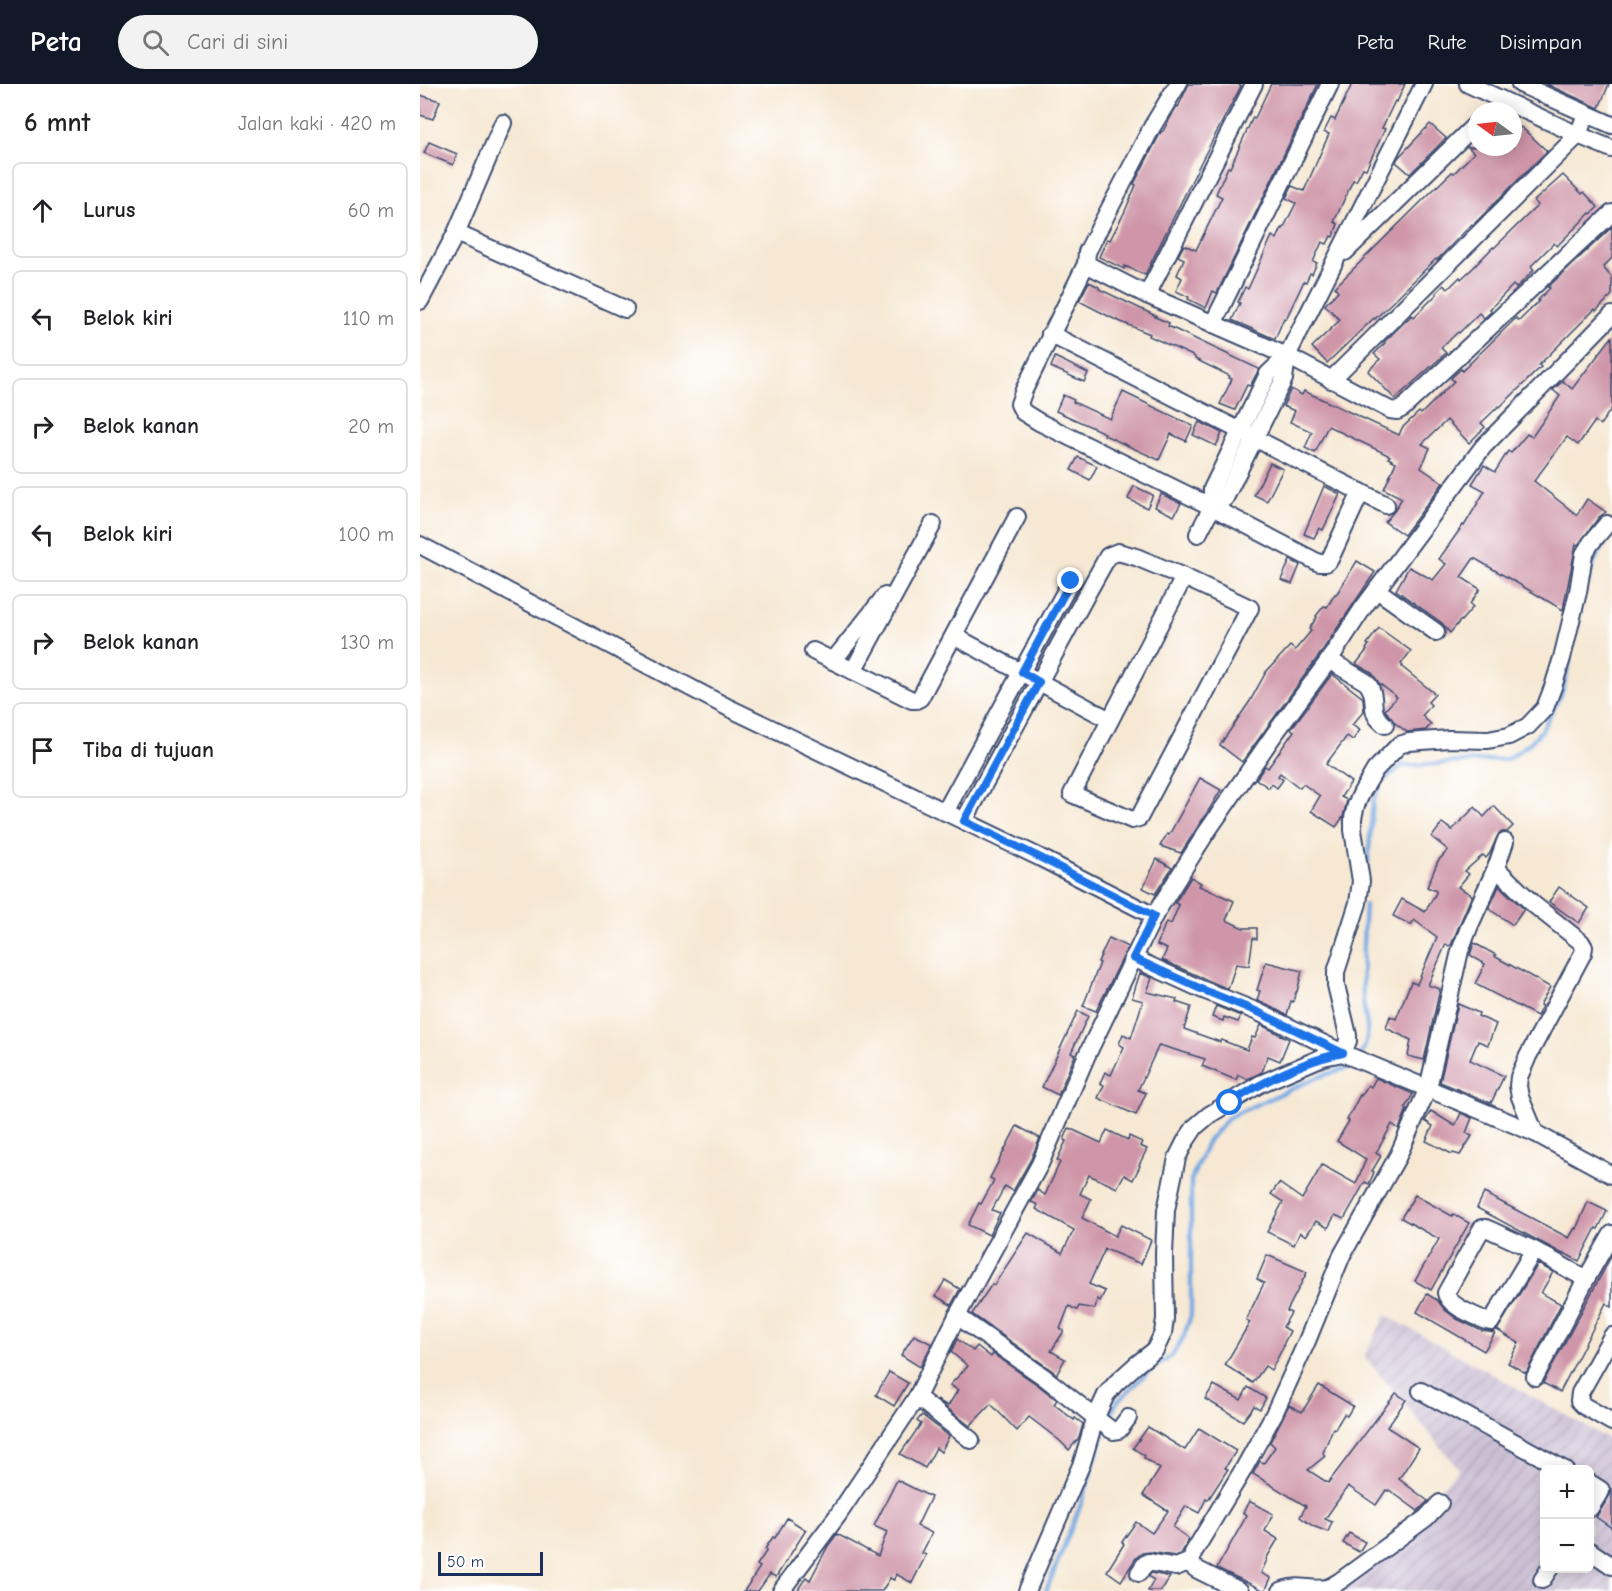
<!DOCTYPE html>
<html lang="id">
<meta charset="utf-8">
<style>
body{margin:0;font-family:"Comic Neue",sans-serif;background:#f2f2f2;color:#202124}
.controls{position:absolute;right:18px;bottom:18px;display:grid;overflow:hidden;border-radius:9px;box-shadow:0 3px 15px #0003}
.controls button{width:54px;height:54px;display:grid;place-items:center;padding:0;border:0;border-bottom:2px solid #e0e0e0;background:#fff;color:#202124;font:30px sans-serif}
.compass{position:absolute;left:1048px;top:18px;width:54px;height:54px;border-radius:50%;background:#fff;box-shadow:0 3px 15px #0003;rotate:285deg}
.scale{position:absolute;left:18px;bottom:15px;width:105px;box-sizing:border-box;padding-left:6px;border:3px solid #1b2f5e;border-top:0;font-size:16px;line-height:21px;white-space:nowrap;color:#1b2f5e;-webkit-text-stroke:4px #fff;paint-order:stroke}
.stop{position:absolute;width:18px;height:18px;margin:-14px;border:4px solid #1a73e8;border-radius:50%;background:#fff}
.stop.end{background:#1a73e8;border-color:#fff;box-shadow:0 2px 6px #0008}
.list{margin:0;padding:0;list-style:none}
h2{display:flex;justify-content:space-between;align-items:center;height:78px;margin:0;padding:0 24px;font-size:26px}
h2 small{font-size:20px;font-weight:400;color:#757577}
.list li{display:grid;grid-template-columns:39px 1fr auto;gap:18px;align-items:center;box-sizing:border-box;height:96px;margin:0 12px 12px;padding:0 12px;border:2px solid #e0e0e0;border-radius:9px}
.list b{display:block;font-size:22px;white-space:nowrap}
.list em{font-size:20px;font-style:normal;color:#757577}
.icon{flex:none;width:33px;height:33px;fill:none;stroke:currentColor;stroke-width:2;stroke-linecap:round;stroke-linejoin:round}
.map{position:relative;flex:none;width:1192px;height:1507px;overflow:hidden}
header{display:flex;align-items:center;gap:36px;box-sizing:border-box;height:84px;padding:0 30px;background:#111827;color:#fff}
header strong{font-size:28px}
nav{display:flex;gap:33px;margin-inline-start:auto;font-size:21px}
.search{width:420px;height:54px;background:#f2f2f2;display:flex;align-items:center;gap:15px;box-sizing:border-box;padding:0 21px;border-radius:33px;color:#757577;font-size:22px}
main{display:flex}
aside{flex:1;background:#fff}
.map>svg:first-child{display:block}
</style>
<header>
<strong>Peta</strong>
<div class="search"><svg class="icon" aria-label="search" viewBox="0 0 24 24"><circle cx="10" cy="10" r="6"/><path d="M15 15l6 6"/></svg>Cari di sini</div>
<nav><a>Peta</a><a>Rute</a><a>Disimpan</a></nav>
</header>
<main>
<aside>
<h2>6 mnt<small>Jalan kaki · 420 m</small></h2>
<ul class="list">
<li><svg class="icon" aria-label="ahead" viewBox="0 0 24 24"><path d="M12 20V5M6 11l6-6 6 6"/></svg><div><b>Lurus</b></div><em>60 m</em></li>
<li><svg class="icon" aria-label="left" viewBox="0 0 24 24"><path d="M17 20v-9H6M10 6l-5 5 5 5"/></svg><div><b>Belok kiri</b></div><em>110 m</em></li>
<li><svg class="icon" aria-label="right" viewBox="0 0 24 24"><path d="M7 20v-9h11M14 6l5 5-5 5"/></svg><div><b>Belok kanan</b></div><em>20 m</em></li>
<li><svg class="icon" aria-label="left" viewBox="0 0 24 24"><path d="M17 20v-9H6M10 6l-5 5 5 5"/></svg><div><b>Belok kiri</b></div><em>100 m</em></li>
<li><svg class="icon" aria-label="right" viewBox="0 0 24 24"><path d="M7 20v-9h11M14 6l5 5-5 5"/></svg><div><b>Belok kanan</b></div><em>130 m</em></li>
<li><svg class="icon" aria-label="arrive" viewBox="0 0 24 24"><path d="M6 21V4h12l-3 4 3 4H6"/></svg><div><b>Tiba di tujuan</b></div></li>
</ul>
</aside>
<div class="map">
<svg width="1192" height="1507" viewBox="0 0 1192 1507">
<defs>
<pattern id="industrial-furrows" width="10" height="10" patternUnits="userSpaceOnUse" patternTransform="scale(1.5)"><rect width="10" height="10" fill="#ccbfd4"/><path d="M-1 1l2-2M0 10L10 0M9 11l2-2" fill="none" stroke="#afa4b8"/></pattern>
</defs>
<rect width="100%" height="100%" fill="#fff"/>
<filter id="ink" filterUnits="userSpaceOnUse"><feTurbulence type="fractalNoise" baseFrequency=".0167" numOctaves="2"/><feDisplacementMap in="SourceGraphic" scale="12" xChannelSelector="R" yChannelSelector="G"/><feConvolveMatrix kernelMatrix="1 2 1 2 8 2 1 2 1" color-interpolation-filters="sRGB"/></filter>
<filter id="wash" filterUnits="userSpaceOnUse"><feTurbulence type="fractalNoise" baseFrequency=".008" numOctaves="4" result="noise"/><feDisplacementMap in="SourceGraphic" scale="24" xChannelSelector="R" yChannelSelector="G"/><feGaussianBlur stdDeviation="1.35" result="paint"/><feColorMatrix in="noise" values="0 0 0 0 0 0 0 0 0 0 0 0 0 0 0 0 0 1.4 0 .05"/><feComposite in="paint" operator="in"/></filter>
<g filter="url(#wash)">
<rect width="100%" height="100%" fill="#f6e8d3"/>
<path fill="url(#industrial-furrows)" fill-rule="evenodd" d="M966,1231L1192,1357V1507H892L944,1483L1039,1385L944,1272ZM1124,1386H1170V1484H1124Z"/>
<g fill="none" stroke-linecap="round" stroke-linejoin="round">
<g stroke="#76a8e1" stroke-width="4.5">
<path d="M1168,498C1172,480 1179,464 1192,450"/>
<polyline points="947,789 953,717 961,698 982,682 1088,675 1110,659 1122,646 1142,608 1150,576"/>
<path d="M940,972C954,947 944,939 943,914C942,883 943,852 945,821"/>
<polyline points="687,1338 697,1318 728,1288 752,1272 764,1252 771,1231 771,1096 787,1058 809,1033 898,993 930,983 935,979"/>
<polyline points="626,1507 661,1420 684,1346"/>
</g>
</g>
<g id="blocks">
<g fill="#cf96a9">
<polygon points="769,0 818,0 821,2 782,76 725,191 705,182 704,185 679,173 687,155 690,156 705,127 716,101 714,100 741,48 743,47 757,22 758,23"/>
<polygon points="851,0 898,0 797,209 793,207 786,224 768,215 769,213 756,207 762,194 757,191 764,175 758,172 764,161 776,166 802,113 796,110 808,83 810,84 833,33 835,34"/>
<polygon points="932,0 985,0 977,18 975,17 962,44 965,45 946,85 943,84 936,97 933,96 914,138 918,140 913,153 911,152 907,160 902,158 893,178 897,179 892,190 890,189 886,198 884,197 866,235 864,234 855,255 812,236 820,219 818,218 825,203 828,205 852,152 857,155 862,144 863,145 876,119 866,114 872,102 884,107 909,50 904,48 911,34 915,36"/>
<polygon points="1126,0 1189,0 1179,24"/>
<polygon points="0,11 20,17 13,35 0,31"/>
<polygon points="1010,40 1026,54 990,90 976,78 978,74"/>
<polygon points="1101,43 1127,67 1053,141 1052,140 1017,176 1016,175 955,235 954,234 907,279 892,263 920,236 905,221 918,207 915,203 1009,110 1032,88 1034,89 1054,69 1048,63 1093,63 1093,51"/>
<polygon points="9,58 37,70 33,81 4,69"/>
<polygon points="1143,91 1162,110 1164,108 1178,123 1171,130 1170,129 1137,162 1134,159 1111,182 1114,186 1096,204 1093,201 1070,225 1072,227 1064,234 1059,229 1039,249 1038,248 1021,264 1026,269 975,315 948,287 960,275 954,270 965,259 964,258 992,231 994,233 1017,210 1016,209 1024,201 1028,205 1040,193 1041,195 1053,184 1073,163 1074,164 1118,121 1114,117"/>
<polygon points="1192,143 1192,174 1183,183 1192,194 1192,211 1176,227 1175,225 1119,281 1121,283 1080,323 1079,322 1061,339 1065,343 1049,359 1027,336 1002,360 1010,364 1001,384 1023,399 984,451 965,438 975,426 982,414 964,405 976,378 968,374 970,372 908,342 895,369 885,364 892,348 870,338 875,327 863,322 871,305 882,311 884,307 979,351 982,344 999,328 1001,330 1034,297 1031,294 1041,285 1042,287 1096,234 1099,237 1119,217 1118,216 1130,204 1128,203"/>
<polygon points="669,198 679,203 679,205 736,232 735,233 749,239 748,242 839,285 830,302 827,301 815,326 800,320 812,295 809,294 810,292 775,275 775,273 729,252 730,250 694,235 659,217"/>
<polygon points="1192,253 1192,324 1180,341 1175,337 1158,361 1147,353 1114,397 1157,431 1167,415 1186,428 1179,433 1158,461 1156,460 1143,526 1054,474 1041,493 1060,505 1050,520 1053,523 1041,537 1040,537 1030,549 1022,539 976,506 989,483 1013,496 1026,480 1019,475 1043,441 1044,442 1065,407 1052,400 1064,381 1075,388 1088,367 1091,369 1107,350 1112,353 1140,312 1133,306 1143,297 1152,305"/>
<polygon points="635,273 668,289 664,298 631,283"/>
<polygon points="703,308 773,342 766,357 751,350 739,376 684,351 685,349 636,327 643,311 654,316 653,318 690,335"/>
<polygon points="779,338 802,349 796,362 773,351"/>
<polygon points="658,373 677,382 670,396 651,386"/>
<polygon points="850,379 863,385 847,417 834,411"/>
<polygon points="714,402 733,411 727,424 708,415"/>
<polygon points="904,402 920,410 903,446 899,444 894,454 884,450"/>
<polygon points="741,410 761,419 754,432 735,423"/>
<polygon points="870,476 880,481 872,500 861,496"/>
<polygon points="937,477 955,488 900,570 822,678 800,661 830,617 846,588 870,562 875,566 891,547 889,545 897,533 896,532 904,522 907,523 915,510 916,511"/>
<polygon points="959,544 991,567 981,580 983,582 982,583 1015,610 1008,618 1011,621 1002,632 1011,640 1006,646 987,648 975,639 965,626 977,613 959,599 952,589 936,580 947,566 946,565 949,561 947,560"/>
<polygon points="912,590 943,614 944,627 932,641 940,646 933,656 927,652 906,680 931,698 921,713 927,716 923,733 916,743 891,727 900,712 883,700 880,704 860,689 858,692 863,696 857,704 852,700 849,704 836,695 845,682 848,684 874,647 871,645"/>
<polygon points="780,694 801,706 790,724 761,769 740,762 747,750 749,751"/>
<polygon points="1074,722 1093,742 1087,748 1082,748 1078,751 1070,769 1066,774 1063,771 1045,787 1049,790 1038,803 1052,811 1031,861 1029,862 1026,860 1008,901 1020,905 1004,976 988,972 991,956 966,944 970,932 976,935 991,898 997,900 1017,853 994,836 991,841 973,832 982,815 1005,828 1016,809 1016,807 1007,803 1018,777 1028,766 1012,753 1022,739 1032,746 1055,723 1064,733"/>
<polygon points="737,775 752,784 735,810 723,804"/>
<polygon points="771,793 781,799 779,802 814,817 806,836 823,844 837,844 837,855 833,854 829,882 816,880 808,905 742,876 747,865 737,861 746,838 751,840 759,821 755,819"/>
<polygon points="1079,802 1104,825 1093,841 1069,825"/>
<polygon points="1139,803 1169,824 1159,839 1129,818"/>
<polygon points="689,854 708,863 676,927 663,922 680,879 678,878"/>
<polygon points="1054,859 1076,871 1074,872 1130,903 1120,921 1122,922 1117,932 1055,900 1065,880 1050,871"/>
<polygon points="846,878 882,887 877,908 876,908 873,918 871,917 867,931 837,916 840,907 837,906"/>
<polygon points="720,889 732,894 727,908 757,915 756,918 771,923 764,945 800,958 801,956 827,966 832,953 835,954 841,941 869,955 860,977 848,972 842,988 828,995 818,991 816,996 782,982 785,975 739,961 718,1006 726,1009 716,1031 678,1014 684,1001 680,999 685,988 691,991 704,963 699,960 703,950 711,954 723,917 712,914"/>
<polygon points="1038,920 1059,929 1058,932 1076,940 1068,961 1058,957 1050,976 1084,992 1071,1019 1020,998"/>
<polygon points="796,922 821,932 818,938 804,933 803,937 792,933"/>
<polygon points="658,927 668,932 651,969 655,971 638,1011 622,1003"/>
<polygon points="956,994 993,1010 985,1024 987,1025 979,1045 972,1040 956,1069 961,1072 952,1087 954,1088 949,1100 945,1098 924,1135 915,1131 908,1144 896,1137 886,1152 880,1148 874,1161 847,1148 863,1118 851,1110 859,1099 882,1115 902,1081 936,1100 946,1075 917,1057 929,1037 927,1036 940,1011 941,1012 948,1001 951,1003"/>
<polygon points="1011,1027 1035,1042 1041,1029 1052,1034 1046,1049 1052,1052 1040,1071 1033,1069 1032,1070 1006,1057 1013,1042 1005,1037"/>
<polygon points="597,1042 620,1054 611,1075 593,1107 585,1102 572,1126 580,1129 569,1151 548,1141 559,1119 561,1120 574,1096 570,1094"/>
<polygon points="649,1044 681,1059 687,1046 708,1056 709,1052 722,1058 720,1062 727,1065 719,1081 720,1082 713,1096 704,1091 697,1104 669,1091 660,1110 671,1115 662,1134 695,1152 701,1141 731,1156 721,1180 685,1165 669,1200 685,1207 680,1217 677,1215 675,1225 659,1222 657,1226 649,1222 640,1245 644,1247 631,1267 645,1275 637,1290 552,1230 572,1200 574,1201 608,1149 642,1169 654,1146 616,1125 618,1121 611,1118 618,1106 625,1111 640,1078 637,1076 646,1057 644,1056"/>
<polygon points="1064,1109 1149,1154 1155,1144 1156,1145 1168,1118 1187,1127 1178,1145 1176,1144 1159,1177 1144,1169 1143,1170 1057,1124"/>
<polygon points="995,1111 1032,1132 1033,1130 1049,1139 1011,1206 995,1197 1019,1155 981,1134"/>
<polygon points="847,1171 887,1188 867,1227 871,1229 863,1243 870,1247 863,1261 864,1262 851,1286 845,1282 833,1299 805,1281 830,1238 826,1236 844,1199 837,1195"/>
<polygon points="1192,1171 1192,1223 1186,1219 1140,1308 1123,1299"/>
<polygon points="1118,1180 1133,1188 1121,1209 1141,1220 1106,1289 1088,1279 1099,1259 1077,1246"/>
<polygon points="525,1196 540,1205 531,1221 516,1212"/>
<polygon points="1007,1210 1017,1216 1025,1226 1037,1235 1062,1247 1075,1249 1064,1267 997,1228"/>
<polygon points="494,1251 512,1260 500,1283 481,1271"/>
<polygon points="537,1255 553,1267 557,1262 571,1273 573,1270 618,1301 637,1316 634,1320 654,1336 655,1334 663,1340 659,1354 649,1366 639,1356 609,1333 597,1347 571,1320 550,1342 517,1316 528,1322 538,1306 530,1301 548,1282 531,1268"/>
<polygon points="469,1288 488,1299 474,1322 456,1311"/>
<polygon points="794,1301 821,1316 828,1303 846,1314 840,1325 834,1322 823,1337 785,1315"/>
<polygon points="899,1301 933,1322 927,1332 924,1330 915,1345 913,1344 903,1369 905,1372 888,1386 908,1399 976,1309 986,1316 967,1343 999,1364 979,1395 1008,1417 998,1427 969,1406 968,1407 966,1406 956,1421 928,1402 905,1435 912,1438 908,1448 893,1442 880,1433 886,1422 833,1390 840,1377 844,1379 855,1363 850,1358 869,1321 882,1328"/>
<polygon points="502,1331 529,1352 521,1368 516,1364 505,1384 480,1370 501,1340 497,1337"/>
<polygon points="728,1343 765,1366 779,1344 816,1367 805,1384 808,1385 788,1416 786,1415 779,1429 766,1422 753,1443 769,1455 761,1470 755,1472 730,1468 722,1469 716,1474 701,1497 687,1487 704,1460 702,1458 716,1438 732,1449 748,1427 723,1411 740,1385 724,1374 725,1372 713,1364"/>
<polygon points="477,1396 511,1413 497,1442 512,1449 502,1469 506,1471 492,1499 476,1490 474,1496 470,1494 462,1507 377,1507 386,1493 390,1496 408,1462 417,1450 458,1472 467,1448 454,1442"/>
<polygon points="1192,1404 1192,1444 1176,1433 1190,1411"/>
<polygon points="829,1417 853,1430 845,1447 858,1455 846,1475 847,1476 841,1489 851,1494 845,1507 797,1484 827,1431 823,1429"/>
<polygon points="367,1434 386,1446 356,1493 350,1490 338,1507 324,1507 340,1483 337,1481 347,1466 345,1465 353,1453 355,1454"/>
<polygon points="929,1449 945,1458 939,1468 923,1459"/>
<polygon points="731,1489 750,1493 741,1507 728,1507 734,1496 729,1493"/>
</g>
</g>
</g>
<g filter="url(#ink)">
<use href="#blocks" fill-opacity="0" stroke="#3c4b70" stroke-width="1.5"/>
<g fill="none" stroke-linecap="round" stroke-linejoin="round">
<defs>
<g id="minor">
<polyline points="758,0 732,43 667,168 666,180 727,211 867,272 970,326 977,327 983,324 1192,129"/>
<polyline points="1048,0 1158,51 1192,65"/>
<polyline points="1100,0 1192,41"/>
<polyline points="36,149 205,225"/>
<polyline points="925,168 1057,39"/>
<polyline points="666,180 604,306 599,320 603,328 619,338 792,423 899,479 906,479 910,475 941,408"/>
<polyline points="727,211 834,0"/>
<polyline points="0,217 36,149 83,39"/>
<polyline points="793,240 910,0"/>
<polyline points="630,250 966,421"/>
<polyline points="911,296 1158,51 1166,30"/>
<polyline points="792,423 792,405 848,290 867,272"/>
<polyline points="778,450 792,423 805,414 864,295 867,272 1004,0"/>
<polyline points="0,461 309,624 619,773 734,832"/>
<polyline points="957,506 1016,548"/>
<polyline points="534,552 690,636"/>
<polyline points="393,567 492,616 496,616 500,614 597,433"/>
<path d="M909,576L946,598C958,611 950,623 957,633C958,635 964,640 965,641"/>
<polyline points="413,577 465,512"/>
<polyline points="433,587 513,440"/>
<polyline points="525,728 651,497"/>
<polyline points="544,737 669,506 688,472 698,468 716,473 764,493 830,524 719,734 712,736 652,710 764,493"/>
<polyline points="1076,784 1113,820 1161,858 1164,863 1163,869 1108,972 1099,993 1098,1002 1100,1013 1115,1049"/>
<polyline points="713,874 781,905 838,928 927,971 1115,1049 1192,1091"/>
<path d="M1114,1166L1071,1238L1066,1237C1054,1231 1028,1222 1026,1209L1062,1144H1066L1114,1166L1166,1195"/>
<polyline points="537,1232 624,1293 690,1345 694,1347 699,1346 708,1334"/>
<polyline points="1192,1252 1160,1309 1159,1317 1164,1322 1192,1338"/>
<polyline points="1115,1293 1166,1195 1192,1150"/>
<polyline points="1001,1307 1145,1386"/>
<polyline points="497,1313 551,1356"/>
<polyline points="1170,1399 1181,1406 1170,1424"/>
<polyline points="1170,1467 1192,1482"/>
<polyline points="719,1489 725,1480 728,1478 756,1483 771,1477"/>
<polyline points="1122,1496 1130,1484"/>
<polyline points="361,1507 418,1431 497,1313 537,1232 620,1080 666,973 734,832 786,749 853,652 909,576 943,524 1063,363 1192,231"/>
<polyline points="607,1507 662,1379 675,1335 686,1311 696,1299 717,1280 735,1266 743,1249 745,1235 744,1170 746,1126 757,1074 765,1058 775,1043 789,1031 840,1000 903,973 923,969 928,957 928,951 916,901 916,888 938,819 941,797 933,746 933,734 936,721 942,708 955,686 979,661 989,658 1029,655 1068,656 1089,652 1108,642 1125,624 1133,603 1142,574 1158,508 1164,470 1171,459 1187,440"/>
<polyline points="820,1507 776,1485 771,1481 773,1469 823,1386 854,1330 887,1257 922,1171 978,1072 1008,1004 1040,867 1050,841 1076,784 1085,758"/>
<path d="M861,1507C877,1499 890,1507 906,1504C911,1503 915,1500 920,1497L1006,1434L1020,1419"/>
</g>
</defs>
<use href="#minor" stroke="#3c4b70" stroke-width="20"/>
<use href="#minor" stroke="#fff" stroke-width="16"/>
</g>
</g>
<g fill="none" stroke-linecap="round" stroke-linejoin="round" filter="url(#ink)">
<path stroke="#1a73e8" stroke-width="8" d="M651,497L602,588L619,598L544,737L619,773L734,832L713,874L781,905L838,928L923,969C882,977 844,997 810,1019"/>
</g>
</svg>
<div class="controls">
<button>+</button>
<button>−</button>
</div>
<svg class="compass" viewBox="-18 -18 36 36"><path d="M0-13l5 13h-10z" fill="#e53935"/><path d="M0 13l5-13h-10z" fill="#757577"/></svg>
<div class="scale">50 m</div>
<div class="stop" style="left:810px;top:1019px"></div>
<div class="stop end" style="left:651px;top:497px"></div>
</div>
</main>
